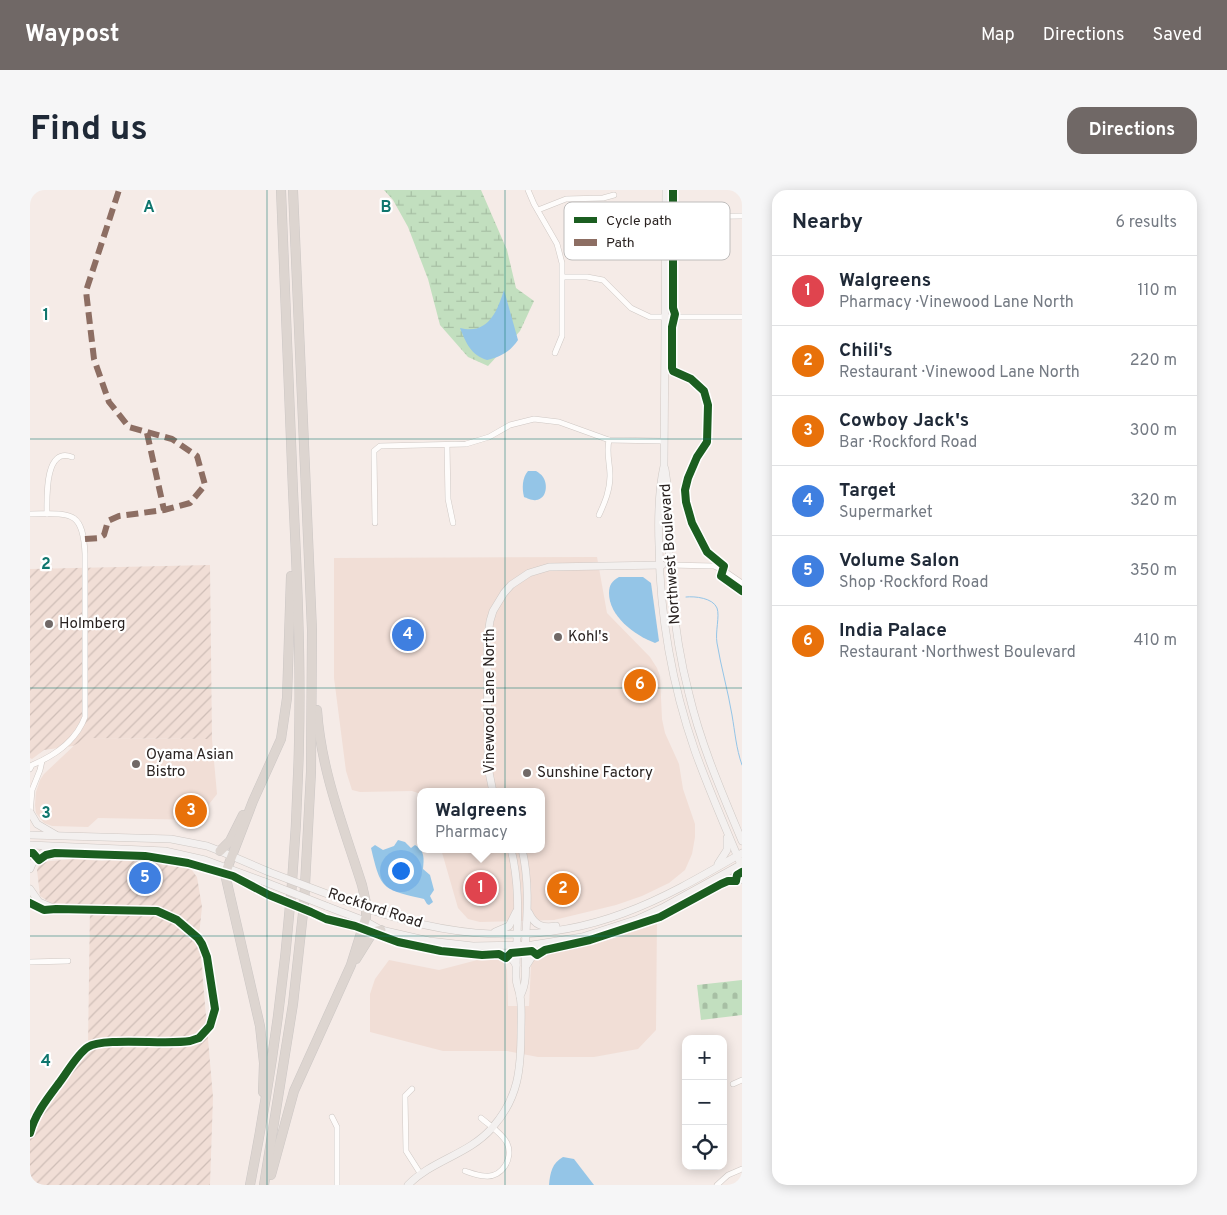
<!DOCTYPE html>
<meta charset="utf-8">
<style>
body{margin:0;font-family:Overpass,sans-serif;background:#f6f6f7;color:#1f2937}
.controls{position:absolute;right:15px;bottom:15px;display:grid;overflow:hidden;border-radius:10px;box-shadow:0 2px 12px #0003}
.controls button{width:45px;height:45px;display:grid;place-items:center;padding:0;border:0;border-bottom:1px solid #e0e1e3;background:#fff;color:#1f2937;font:25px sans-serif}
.you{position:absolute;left:370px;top:680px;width:18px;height:18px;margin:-12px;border:4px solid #fff;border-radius:50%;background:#1a73e8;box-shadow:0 0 0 8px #1a73e833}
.badge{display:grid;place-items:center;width:32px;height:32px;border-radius:50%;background:#706866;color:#fff;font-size:16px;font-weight:700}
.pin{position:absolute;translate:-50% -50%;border:2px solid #fff;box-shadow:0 1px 5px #0006}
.popup{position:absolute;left:387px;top:598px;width:128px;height:65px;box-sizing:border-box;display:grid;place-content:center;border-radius:10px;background:#fff;filter:drop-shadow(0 1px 4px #0005);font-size:16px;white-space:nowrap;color:#747a83}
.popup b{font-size:19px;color:#1f2937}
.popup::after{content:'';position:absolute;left:50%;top:100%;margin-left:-10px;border:10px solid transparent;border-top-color:#fff}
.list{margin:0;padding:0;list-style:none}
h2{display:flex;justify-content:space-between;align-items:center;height:65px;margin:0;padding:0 20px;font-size:21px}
h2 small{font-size:16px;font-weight:400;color:#747a83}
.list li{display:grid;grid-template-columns:32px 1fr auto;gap:15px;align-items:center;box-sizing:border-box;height:70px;padding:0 20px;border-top:1px solid #e0e1e3}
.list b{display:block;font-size:19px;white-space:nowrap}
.list p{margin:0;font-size:16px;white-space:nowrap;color:#747a83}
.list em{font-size:16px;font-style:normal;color:#747a83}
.icon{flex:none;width:28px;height:28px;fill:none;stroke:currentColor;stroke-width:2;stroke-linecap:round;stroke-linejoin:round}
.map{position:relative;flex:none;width:712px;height:995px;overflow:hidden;border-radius:15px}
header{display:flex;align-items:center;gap:30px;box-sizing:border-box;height:70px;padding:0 25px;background:#706866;color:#fff}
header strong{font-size:24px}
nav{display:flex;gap:28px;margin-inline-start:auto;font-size:18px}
.intro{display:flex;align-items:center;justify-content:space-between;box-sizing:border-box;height:120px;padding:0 30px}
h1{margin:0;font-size:35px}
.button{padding:12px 22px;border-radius:15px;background:#706866;color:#fff;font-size:18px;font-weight:700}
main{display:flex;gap:30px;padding:0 30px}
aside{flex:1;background:#fff;border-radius:15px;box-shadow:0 2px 12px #0003}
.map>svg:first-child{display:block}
</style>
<header>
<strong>Waypost</strong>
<nav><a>Map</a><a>Directions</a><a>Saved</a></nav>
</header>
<div class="intro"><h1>Find us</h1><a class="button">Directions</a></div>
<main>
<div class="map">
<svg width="712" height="995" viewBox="0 0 712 995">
<defs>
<pattern id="industrial-furrows" width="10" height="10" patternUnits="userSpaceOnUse" patternTransform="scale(1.25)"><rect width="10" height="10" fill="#f1ded6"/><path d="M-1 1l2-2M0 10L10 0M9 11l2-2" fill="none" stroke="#cfbeb7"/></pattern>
<pattern id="wetland-marsh" width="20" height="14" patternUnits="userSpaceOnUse" patternTransform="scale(1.25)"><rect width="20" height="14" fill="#c2dfbf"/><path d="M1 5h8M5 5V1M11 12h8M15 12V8" fill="none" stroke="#a7bfa4"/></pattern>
<pattern id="cemetery-stones" width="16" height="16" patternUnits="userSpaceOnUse" patternTransform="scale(1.25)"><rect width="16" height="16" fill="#c2dfbf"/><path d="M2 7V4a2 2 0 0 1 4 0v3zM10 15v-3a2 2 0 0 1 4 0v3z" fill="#a7bfa4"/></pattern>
</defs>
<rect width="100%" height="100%" fill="#f5ebe7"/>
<g fill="#f1ded6">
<polygon points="567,367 577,423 620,467 627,478 630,486 632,529 635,543 649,574 653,599 665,634 665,647 662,664 655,680 639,693 612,706 586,715 524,730 450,732 438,729 428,718 411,659 511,659 511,602 391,602 391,604 382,601 330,602 322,600 316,581 304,488 304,368"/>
<polygon points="57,548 182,549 187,604 176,618 173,630 68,628 58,637 22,636 14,633 6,623 5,615 6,602 10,590 14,584 50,550"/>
<polygon points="627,727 626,840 608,859 564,867 508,867 477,861 413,861 340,842 340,804 345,789 359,770 409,780 455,768 470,769 475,774 477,780 478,816 499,816 501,776 504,767 515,758 555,750"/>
</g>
<g fill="url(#industrial-furrows)">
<polygon points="180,375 182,549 57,548 43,556 14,560 2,569 0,568 0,379"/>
<polygon points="95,668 158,675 167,687 172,717 169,745 183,907 180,995 0,995 0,943 2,935 58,857 60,716 27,717 10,706 7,680 10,673 20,671 46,669 72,671"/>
</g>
<polygon fill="url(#wetland-marsh)" points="354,0 451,0 477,60 486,98 504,111 490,141 458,176 438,167 410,135 398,89 378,37 363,10"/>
<polygon fill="url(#cemetery-stones)" points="712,790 712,825 671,830 667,795"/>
<g fill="#94c5e7">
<path d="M474,100L488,150C480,162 470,167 457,170C441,165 436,153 430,138C458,145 467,122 474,100Z"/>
<path d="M498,281H506C509,283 511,284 513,287C518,294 517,309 506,310C503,311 497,308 494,307C492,298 492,288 498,281Z"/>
<path d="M589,387H613L621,393L629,451L625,453C604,445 579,426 579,403C579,395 582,391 589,387Z"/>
<path d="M368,650L375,652L381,658L385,655C395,660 394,669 393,679L400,685L404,700L400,706L403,712L399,715L397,714L394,709C352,699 351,700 341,658L345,655L353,660L364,656Z"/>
<path d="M533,967L544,969L564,995H519C520,983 522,973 533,967Z"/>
</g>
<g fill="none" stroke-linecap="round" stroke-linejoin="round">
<path stroke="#94c5e7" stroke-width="1" d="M656,407C665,406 683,408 687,418C690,426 685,442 687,453C691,477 698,501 702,525C705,542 706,558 712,575"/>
<defs>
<g id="street">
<polyline points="498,0 504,14 527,54 532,73 532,146 525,163"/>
<polyline points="508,20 536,9 573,8 584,5"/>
<polyline points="636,27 712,26"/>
<polyline points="533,87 557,87 573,90 601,118 620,127 712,127"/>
<polyline points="417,255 418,309 423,333"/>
<path d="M0,324C39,324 53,318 55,364V527C46,551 24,566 2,575L0,579"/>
<path d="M17,324C17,310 14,256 42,267"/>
<path d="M569,325C575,312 580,300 580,286C580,273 576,263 579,250"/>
<polyline points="345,333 344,265 344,261 350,256 436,254 459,247 480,235 504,229 529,232 579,250 634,251"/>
<polyline points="639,375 684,376 693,380 712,393"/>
<polyline points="0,624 2,600 10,580 12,571"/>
<polyline points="0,772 38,771"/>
<polyline points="703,894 712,890"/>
<polyline points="382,899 375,906 376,961 390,983"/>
<polyline points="302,927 307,937 307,995"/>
<path d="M435,981C441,983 448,986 455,986C472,988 484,968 477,953C472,943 459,935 451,928"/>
<polyline points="687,995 698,985 712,979"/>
</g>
<g id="secondary">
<path d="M636,0L634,276C628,302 628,329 629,356C630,425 642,495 665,561C679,600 696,639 712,677"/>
<path d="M635,279L637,293C638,364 641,435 659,504C671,555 692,603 712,651"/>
<polyline points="463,602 458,577 457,452 460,431 463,421 474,403 481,395 499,383 519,377 632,375"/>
<polyline points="0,622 7,634 26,645"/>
<polyline points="0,645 141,649 177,656 190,661 239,682"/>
<polyline points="0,655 135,661 175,670 235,692"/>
<polyline points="688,674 697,660 697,648"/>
<path d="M0,679C4,667 13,662 24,657"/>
<polyline points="0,699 9,712 23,718"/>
<polyline points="665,704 697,688 712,690"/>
<path d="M300,705C397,744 493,761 594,723C635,708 674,685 712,663"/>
<path d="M0,713L14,720L26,719L127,721L147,730L168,748L172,754L177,767L185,819L180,836L169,848L160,851C137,855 73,847 58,857C47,864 37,883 29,893C17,909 5,924 0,943"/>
<polyline points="296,716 335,731 351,740 399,751 443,756 502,755 552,747 608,729 632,718 712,674"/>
<path d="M499,723C505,736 513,738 526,736"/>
<polyline points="465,742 479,736 486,722"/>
<path d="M462,761C473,761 481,765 486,775"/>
<polyline points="496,776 503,765 516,756"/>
<path d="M490,806C498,792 495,776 495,760C497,726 500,693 492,659"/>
<path d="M378,995C402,970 438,965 462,938C489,908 491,878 491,840C491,829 492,816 490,806C489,799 486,795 486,787C486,742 492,704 481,659"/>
</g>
<g id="highway">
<polyline points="190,661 200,651 213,625"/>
<polyline points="326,769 341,745 343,742 351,740"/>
<polyline points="233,902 234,873 230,836 195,684 223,611 251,549 257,508 261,386"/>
<path d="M241,985L264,901L321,775L336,727V713L332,695C314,638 291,581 287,520"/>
<path d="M220,995C249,849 266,701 269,552C271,468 267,384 263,301C259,201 255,100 251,0"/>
<polyline points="234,995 263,814 274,714 281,582 282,440 263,0"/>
</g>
</defs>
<use href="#street" stroke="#cfc8c4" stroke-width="6"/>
<use href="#secondary" stroke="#cfc8c4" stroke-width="8"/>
<use href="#highway" stroke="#ccc7c5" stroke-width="10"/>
<use href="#street" stroke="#fefcfb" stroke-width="5"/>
<use href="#secondary" stroke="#f3f0ef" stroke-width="7"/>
<use href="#highway" stroke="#ddd5d0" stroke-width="9"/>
<defs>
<g id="secondary-bridge">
<polyline points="239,682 300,705"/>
<polyline points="235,692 296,716"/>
</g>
</defs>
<use href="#secondary-bridge" stroke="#cfc8c4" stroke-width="8" stroke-linecap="butt"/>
<use href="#secondary-bridge" stroke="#f3f0ef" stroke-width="7"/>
<g stroke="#8d6e63" stroke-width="6" stroke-dasharray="12 6" stroke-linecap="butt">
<polyline points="117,243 134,320"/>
<polyline points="55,349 69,348 74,345 78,331 89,326 134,320 160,313 175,295 167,266 142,249 99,237 79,212 64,169 56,101 89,0"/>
</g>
<defs>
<g id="cycleway">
<polyline points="643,0 643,118 645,124 642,137 642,178 643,181 661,189 674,201 678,215 677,252 667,267 658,288 655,300 656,312 662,333 677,362 694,376 691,386 712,401"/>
<polyline points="0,663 3,663 9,670 16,665 25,663 115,666 158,673 203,686 239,705 281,722 296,729 325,736 368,752 411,761 452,765 469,764 476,768 481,763 502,761 507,765 515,760 560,750 630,727 691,694 698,691 706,691 707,685 712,682"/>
<path d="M0,713L14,720L26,719L127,721L147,730L168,748L172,754L177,767L185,819L180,836L169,848L160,851C137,855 73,847 58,857C47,864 37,883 29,893C17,909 5,924 0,943"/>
</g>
</defs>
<use href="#cycleway" stroke="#fff" stroke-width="11"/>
<use href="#cycleway" stroke="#1b5e20" stroke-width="8"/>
</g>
<path fill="none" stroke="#0f766e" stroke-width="1" stroke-opacity="0.55" d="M237,0V995M475,0V995M0,249H712M0,498H712M0,746H712"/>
<g fill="#706866" stroke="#fff" stroke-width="2">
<circle cx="19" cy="434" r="5"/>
<circle cx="528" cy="447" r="5"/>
<circle cx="106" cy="574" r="5"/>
<circle cx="497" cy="583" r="5"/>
</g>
<g text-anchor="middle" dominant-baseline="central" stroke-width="4.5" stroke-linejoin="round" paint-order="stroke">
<g font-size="15" fill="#292220" stroke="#fff">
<text transform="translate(641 364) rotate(-94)">Northwest Boulevard</text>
<text transform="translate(460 511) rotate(-90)">Vinewood Lane North</text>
<text transform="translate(345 719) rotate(18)">Rockford Road</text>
</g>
<g font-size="15" fill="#292220" stroke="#fff" text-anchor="start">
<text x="29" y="434">Holmberg</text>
<text x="538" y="447">Kohl's</text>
<text x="116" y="565">Oyama Asian<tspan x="116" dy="17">Bistro</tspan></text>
<text x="507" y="583">Sunshine Factory</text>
</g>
</g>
<rect x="534" y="12" width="166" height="58" rx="8" fill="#fff" stroke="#bfbdbc" stroke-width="1"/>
<rect x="544" y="27" width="23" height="6" fill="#1b5e20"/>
<rect x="544" y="49" width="23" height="7" fill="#8d6e63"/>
<g font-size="14" fill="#292220">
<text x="576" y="35">Cycle path</text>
<text x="576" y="57">Path</text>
</g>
<g font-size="16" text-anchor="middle" font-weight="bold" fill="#0f766e" stroke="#fff" stroke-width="4.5" stroke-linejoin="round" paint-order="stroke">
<text x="119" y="22">A</text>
<text x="356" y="22">B</text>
<text x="16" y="130">1</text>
<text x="16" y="379">2</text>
<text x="16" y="628">3</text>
<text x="16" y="876">4</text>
</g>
</svg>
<div class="controls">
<button>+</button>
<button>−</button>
<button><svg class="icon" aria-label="locate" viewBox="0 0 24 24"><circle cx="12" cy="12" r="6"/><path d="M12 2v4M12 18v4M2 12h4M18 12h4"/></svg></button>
</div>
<div class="you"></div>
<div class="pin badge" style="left:451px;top:698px;background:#e0444e">1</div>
<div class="popup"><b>Walgreens</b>Pharmacy</div>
<div class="pin badge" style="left:533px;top:699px;background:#e8710a">2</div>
<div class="pin badge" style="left:161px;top:621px;background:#e8710a">3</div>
<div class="pin badge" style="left:378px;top:445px;background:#3f7fe0">4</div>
<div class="pin badge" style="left:115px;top:688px;background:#3f7fe0">5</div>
<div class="pin badge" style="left:610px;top:495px;background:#e8710a">6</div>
</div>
<aside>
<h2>Nearby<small>6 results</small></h2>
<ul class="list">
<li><span class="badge" style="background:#e0444e">1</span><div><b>Walgreens</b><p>Pharmacy · Vinewood Lane North</p></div><em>110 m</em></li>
<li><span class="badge" style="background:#e8710a">2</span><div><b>Chili's</b><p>Restaurant · Vinewood Lane North</p></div><em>220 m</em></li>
<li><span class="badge" style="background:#e8710a">3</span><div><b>Cowboy Jack's</b><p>Bar · Rockford Road</p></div><em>300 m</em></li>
<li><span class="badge" style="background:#3f7fe0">4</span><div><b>Target</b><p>Supermarket</p></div><em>320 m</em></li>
<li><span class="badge" style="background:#3f7fe0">5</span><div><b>Volume Salon</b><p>Shop · Rockford Road</p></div><em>350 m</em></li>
<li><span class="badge" style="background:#e8710a">6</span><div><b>India Palace</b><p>Restaurant · Northwest Boulevard</p></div><em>410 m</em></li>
</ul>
</aside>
</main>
